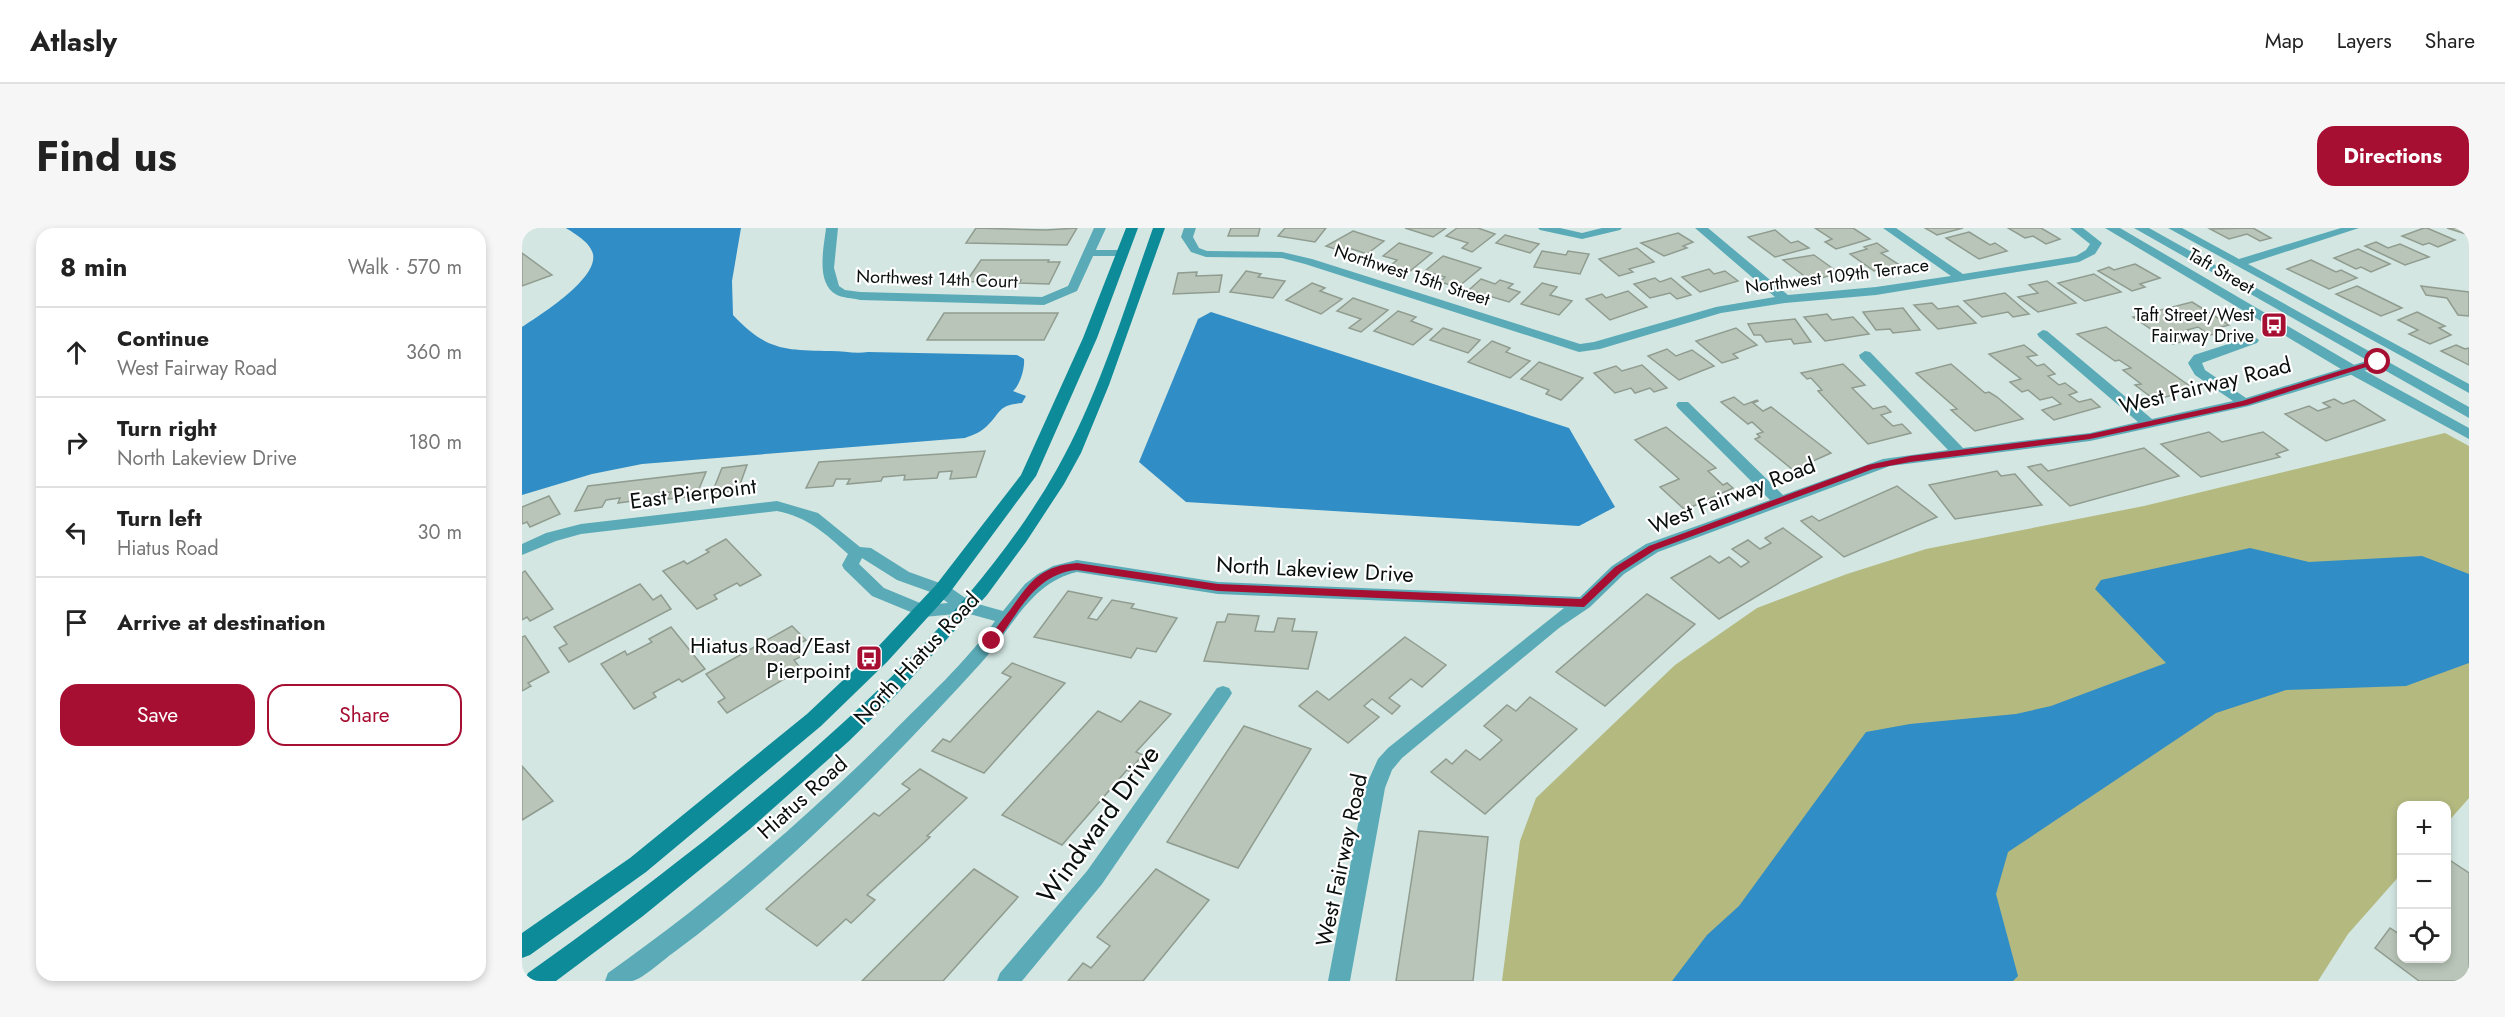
<!DOCTYPE html>
<meta charset="utf-8">
<style>
body{margin:0;font-family:Jost,sans-serif;background:#f6f6f6;color:#222}
.controls{position:absolute;right:18px;bottom:18px;display:grid;overflow:hidden;border-radius:12px;box-shadow:0 3px 9px #0003}
.controls button{width:54px;height:54px;display:grid;place-items:center;padding:0;border:0;border-bottom:2px solid #e0e0e0;background:#fff;color:#222;font:30px sans-serif}
.stop{position:absolute;width:18px;height:18px;margin:-14px;border:4px solid #a70f32;border-radius:50%;background:#fff}
.stop.end{background:#a70f32;border-color:#fff;box-shadow:0 2px 6px #0008}
.list{margin:0;padding:0;list-style:none}
h2{display:flex;justify-content:space-between;align-items:center;height:78px;margin:0;padding:0 24px;font-size:26px}
h2 small{font-size:20px;font-weight:400;color:#767676}
.list li{display:grid;grid-template-columns:39px 1fr auto;gap:18px;align-items:center;box-sizing:border-box;height:90px;padding:0 24px;border-top:2px solid #e0e0e0}
.list b{display:block;font-size:22px;white-space:nowrap}
.list p{margin:0;font-size:20px;white-space:nowrap;color:#767676}
.list em{font-size:20px;font-style:normal;color:#767676}
.actions{display:flex;gap:12px;padding:18px 24px}
.actions a{flex:1;padding:14px 0;border:2px solid #a70f32;border-radius:18px;text-align:center;font-size:21px;color:#a70f32}
.actions .main{background:#a70f32;color:#fff}
.icon{flex:none;width:33px;height:33px;fill:none;stroke:currentColor;stroke-width:2;stroke-linecap:round;stroke-linejoin:round}
.map{position:relative;flex:none;width:1947px;height:753px;overflow:hidden;border-radius:18px}
header{display:flex;align-items:center;gap:36px;box-sizing:border-box;height:84px;padding:0 30px;background:#fff;border-bottom:2px solid #e0e0e0}
header strong{font-size:28px}
nav{display:flex;gap:33px;margin-inline-start:auto;font-size:21px}
.intro{display:flex;align-items:center;justify-content:space-between;box-sizing:border-box;height:144px;padding:0 36px}
h1{margin:0;font-size:42px}
.button{padding:15px 27px;border-radius:18px;background:#a70f32;color:#fff;font-size:21px;font-weight:700}
main{display:flex;gap:36px;padding:0 36px}
aside{flex:1;background:#fff;border-radius:18px;box-shadow:0 3px 9px #0003}
.map>svg:first-child{display:block}
</style>
<header>
<strong>Atlasly</strong>
<nav><a>Map</a><a>Layers</a><a>Share</a></nav>
</header>
<div class="intro"><h1>Find us</h1><a class="button">Directions</a></div>
<main>
<aside>
<h2>8 min<small>Walk · 570 m</small></h2>
<ul class="list">
<li><svg class="icon" aria-label="ahead" viewBox="0 0 24 24"><path d="M12 20V5M6 11l6-6 6 6"/></svg><div><b>Continue</b><p>West Fairway Road</p></div><em>360 m</em></li>
<li><svg class="icon" aria-label="right" viewBox="0 0 24 24"><path d="M7 20v-9h11M14 6l5 5-5 5"/></svg><div><b>Turn right</b><p>North Lakeview Drive</p></div><em>180 m</em></li>
<li><svg class="icon" aria-label="left" viewBox="0 0 24 24"><path d="M17 20v-9H6M10 6l-5 5 5 5"/></svg><div><b>Turn left</b><p>Hiatus Road</p></div><em>30 m</em></li>
<li><svg class="icon" aria-label="arrive" viewBox="0 0 24 24"><path d="M6 21V4h12l-3 4 3 4H6"/></svg><div><b>Arrive at destination</b></div></li>
</ul>
<div class="actions"><a class="main">Save</a><a>Share</a></div>
</aside>
<div class="map">
<svg width="1947" height="753" viewBox="0 0 1947 753">
<rect width="100%" height="100%" fill="#d3e6e1"/>
<polygon fill="#b3b97f" points="1923,205 1947,218 1947,570 1925,595 1924,578 1880,578 1879,646 1826,706 1796,753 980,753 998,613 1014,570 1153,437 1235,380 1325,346 1404,321 1622,278"/>
<g fill="#308dc5">
<path d="M44,0H219L210,53L211,87C245,123 262,122 309,123C322,123 333,126 346,124L495,127L502,131C503,140 498,157 491,163L504,168L500,175C476,177 480,183 465,198C459,204 451,207 443,210L120,236L70,246L0,267V99C18,87 76,51 71,26C68,14 53,6 44,0Z"/>
<polygon points="689,84 1047,200 1093,279 1057,298 664,274 617,234 676,91"/>
<polygon points="1728,320 1787,334 1900,328 1947,346 1947,435 1884,458 1764,462 1694,485 1486,624 1474,666 1496,748 1491,753 1150,753 1185,707 1217,678 1344,504 1388,496 1494,486 1529,478 1644,435 1573,361 1579,352"/>
</g>
<g fill="#b9c5b8" stroke="#909c90" stroke-width="1.5">
<polygon points="454,0 524,2 555,0 545,17 444,15"/>
<polygon points="709,0 738,0 736,8 706,8"/>
<polygon points="763,0 804,0 793,14 756,8"/>
<polygon points="883,0 924,0 911,9"/>
<polygon points="935,0 956,0 973,6 950,24 940,20 946,15 924,8"/>
<polygon points="1293,0 1331,0 1348,11 1314,21 1303,14 1310,11"/>
<polygon points="1403,0 1441,0 1415,7"/>
<polygon points="1486,0 1519,0 1538,11 1524,16 1511,8 1503,10"/>
<polygon points="1731,0 1749,10 1738,13 1725,6 1707,11 1688,1"/>
<polygon points="1902,0 1905,0 1933,12 1916,19 1907,15 1901,17 1880,8"/>
<polygon points="1925,0 1947,0 1947,7"/>
<polygon points="1253,2 1269,15 1276,13 1287,20 1253,29 1226,9"/>
<polygon points="831,3 862,13 845,26 824,19 819,23 804,18"/>
<polygon points="1447,4 1468,17 1473,15 1485,23 1457,31 1424,10"/>
<polygon points="1156,5 1171,14 1161,18 1165,20 1142,28 1119,15"/>
<polygon points="983,7 1017,16 1008,25 974,15"/>
<polygon points="1854,14 1866,20 1878,16 1907,29 1883,37 1843,18"/>
<polygon points="877,15 910,25 887,44 868,38 875,32 861,28"/>
<polygon points="1355,15 1366,23 1359,25 1376,36 1352,43 1328,26 1345,21 1342,19"/>
<polygon points="1115,20 1132,34 1107,41 1111,44 1097,48 1077,31"/>
<polygon points="1836,21 1868,36 1849,44 1839,39 1834,41 1812,30"/>
<polygon points="1020,23 1044,27 1046,23 1067,26 1058,46 1012,39"/>
<polygon points="0,25 30,47 0,58"/>
<polygon points="1292,27 1317,45 1289,53 1261,32"/>
<polygon points="921,28 959,40 936,59 918,54 923,49 903,43"/>
<polygon points="459,32 527,32 526,34 538,34 527,56 497,55 499,52 444,54"/>
<polygon points="1789,32 1814,44 1819,42 1835,50 1807,61 1765,41"/>
<polygon points="1613,36 1638,50 1618,56 1623,59 1610,63 1576,43 1587,39 1592,42"/>
<polygon points="1187,41 1192,46 1203,43 1216,53 1178,64 1160,49"/>
<polygon points="724,43 739,46 736,49 763,53 751,70 708,64"/>
<polygon points="675,44 674,48 700,47 697,64 651,66 656,45"/>
<polygon points="1572,46 1599,64 1563,73 1536,55"/>
<polygon points="1133,50 1138,54 1149,50 1169,67 1155,71 1148,65 1128,70 1112,56"/>
<polygon points="959,51 973,56 978,52 991,56 986,60 998,64 987,74 947,62"/>
<polygon points="1525,53 1554,75 1516,84 1496,69 1516,65 1507,57"/>
<polygon points="790,55 803,60 798,63 820,71 799,86 764,72"/>
<polygon points="1020,55 1035,59 1028,67 1050,73 1037,87 999,76"/>
<polygon points="1835,58 1880,80 1859,88 1814,66"/>
<polygon points="1899,58 1947,64 1947,88 1936,87 1925,70 1904,67"/>
<polygon points="1106,63 1125,79 1088,92 1064,71 1080,66 1084,70"/>
<polygon points="1483,65 1507,86 1491,89 1486,84 1460,89 1442,73"/>
<polygon points="831,70 866,82 839,104 827,100 839,91 815,83"/>
<polygon points="1670,74 1707,97 1692,101 1697,105 1688,107 1676,99 1665,102 1676,110 1651,116 1611,89"/>
<polygon points="1410,75 1416,81 1436,78 1454,95 1416,101 1392,77"/>
<polygon points="1381,80 1398,102 1371,105 1368,101 1354,102 1341,84"/>
<polygon points="876,83 894,89 889,93 910,101 891,117 852,103"/>
<polygon points="1895,84 1923,98 1917,100 1929,107 1908,116 1887,106 1896,102 1876,92"/>
<polygon points="422,85 536,85 522,112 405,112"/>
<polygon points="1305,86 1310,92 1331,89 1347,106 1303,113 1282,89"/>
<polygon points="1273,91 1289,114 1272,116 1269,111 1244,114 1239,107 1232,107 1226,96"/>
<polygon points="1584,99 1672,161 1633,172 1613,157 1619,156 1601,142 1609,140 1597,132 1593,133 1555,106"/>
<polygon points="921,100 958,112 946,125 908,112"/>
<polygon points="1214,100 1235,117 1211,126 1216,130 1200,135 1174,113"/>
<polygon points="970,113 988,120 984,124 1008,133 988,150 946,134"/>
<polygon points="1502,117 1515,127 1505,129 1515,138 1522,136 1533,146 1526,148 1537,157 1543,155 1555,164 1547,167 1557,174 1569,171 1578,179 1532,192 1520,182 1539,176 1530,169 1518,172 1506,162 1500,164 1488,154 1499,151 1467,126"/>
<polygon points="1934,117 1943,121 1947,120 1947,137 1919,123"/>
<polygon points="1145,121 1154,128 1170,122 1192,138 1157,152 1126,128"/>
<polygon points="1017,134 1061,150 1039,172 1024,166 1027,162 999,151"/>
<polygon points="1321,136 1343,157 1330,160 1351,181 1363,178 1369,184 1359,187 1371,198 1380,196 1389,205 1346,216 1296,163 1300,162 1289,150 1285,151 1279,145"/>
<polygon points="1429,136 1463,165 1467,164 1475,169 1501,191 1453,203 1429,182 1435,181 1394,145"/>
<polygon points="1120,137 1145,160 1132,164 1128,160 1113,165 1109,160 1093,165 1072,145 1094,138 1100,143"/>
<polygon points="1212,169 1222,177 1235,172 1236,173 1231,175 1241,183 1249,179 1309,225 1271,242 1233,211 1238,209 1235,206 1241,204 1230,194 1226,196 1199,174"/>
<polygon points="1812,171 1821,176 1832,172 1863,192 1804,213 1763,186 1787,178 1796,183 1808,179 1801,175"/>
<polygon points="1144,199 1194,240 1186,243 1201,257 1205,255 1211,260 1163,282 1138,259 1157,251 1113,212"/>
<polygon points="1687,204 1700,214 1741,204 1766,222 1754,226 1758,229 1679,249 1639,216"/>
<polygon points="1622,220 1657,248 1548,278 1506,239 1519,236 1526,243"/>
<polygon points="463,223 454,249 428,251 430,243 417,244 415,250 382,252 383,247 361,249 359,253 325,256 328,251 314,251 311,258 284,260 297,234"/>
<polygon points="225,237 216,262 190,265 200,240"/>
<polygon points="1475,243 1479,248 1493,246 1520,277 1433,291 1407,257"/>
<polygon points="184,244 174,268 145,271 149,264 134,266 132,270 96,275 98,270 84,272 80,279 53,283 66,258"/>
<polygon points="1375,258 1415,289 1322,329 1279,293 1290,288 1297,293"/>
<polygon points="27,268 38,286 8,299 5,294 0,296 0,279"/>
<polygon points="1261,300 1300,329 1197,391 1149,350 1188,328 1197,335 1207,329 1219,339 1227,334 1210,321 1226,312 1238,321 1249,315 1243,310"/>
<polygon points="204,311 239,347 218,358 215,355 192,367 195,371 175,381 141,343 162,333 165,336 187,324 184,322"/>
<polygon points="3,343 31,381 8,393 5,389 0,392 0,345"/>
<polygon points="118,356 131,372 139,367 149,381 47,434 37,420 45,416 32,399"/>
<polygon points="546,363 580,370 566,390 575,392 590,372 612,376 609,380 655,390 634,424 615,420 609,430 512,409"/>
<polygon points="1125,366 1173,396 1083,478 1034,444"/>
<polygon points="706,386 737,388 733,403 752,404 756,390 773,391 770,403 795,404 786,441 682,433 695,394 703,394"/>
<polygon points="270,398 284,412 271,419 280,428 272,432 279,441 205,485 196,474 203,470 184,446"/>
<polygon points="149,399 183,441 160,454 157,451 131,465 134,469 112,481 79,436 103,423 105,427 130,414 127,411"/>
<polygon points="3,408 27,444 6,455 9,458 0,463 0,409"/>
<polygon points="883,409 924,437 900,459 889,451 867,470 878,478 870,486 850,471 842,478 857,489 826,515 777,478 795,463 807,472"/>
<polygon points="490,435 543,455 462,545 410,523 421,511 428,514 489,449 480,445"/>
<polygon points="1008,469 1055,501 963,586 909,544 924,531 930,536 944,522 958,532 980,512 962,498 985,477 994,483"/>
<polygon points="618,473 649,486 614,524 621,527 607,543 605,542 540,617 480,587 576,483 599,494"/>
<polygon points="722,498 789,521 716,640 645,614"/>
<polygon points="0,538 31,573 0,592"/>
<polygon points="398,541 445,570 405,608 408,609 345,667 353,672 329,695 324,691 295,718 244,681 352,585 357,588 388,561 380,556"/>
<polygon points="897,603 966,609 951,753 874,753"/>
<polygon points="1926,631 1947,645 1947,753 1897,753 1853,720 1868,700 1880,708 1880,730 1924,730"/>
<polygon points="452,641 496,669 421,753 340,753"/>
<polygon points="634,641 687,672 621,753 546,753 561,735 569,740 588,718 575,709"/>
</g>
<g fill="none" stroke-linecap="round" stroke-linejoin="round">
<polyline stroke="#5aabb7" stroke-width="6" points="567,25 600,25"/>
<g fill="#5aabb7" fill-rule="evenodd">
<path d="M304,0H316L312,40L317,58L323,62L338,64L520,69L546,58L572,0H584L555,63L522,77L338,72C330,70 321,70 315,67C293,56 302,19 304,0Z"/>
<polygon points="662,0 674,0 671,9 677,20 685,23 760,24 790,31 1058,116 1072,114 1194,79 1253,69 1173,0 1186,0 1266,67 1354,59 1429,48 1361,0 1374,0 1441,46 1554,28 1564,22 1568,16 1548,0 1561,0 1580,15 1573,26 1557,34 1354,67 1263,75 1199,85 1078,121 1057,124 783,36 760,30 684,29 669,24 659,9"/>
<polygon points="1016,0 1038,0 1060,5 1080,0 1100,0 1098,2 1060,11 1018,2"/>
<polygon points="1646,0 1660,0 1717,31 1819,0 1837,0 1726,36 1947,156 1947,165"/>
<path d="M1521,102L1525,103L1630,191L1711,173L1673,147L1666,135L1672,127L1731,108L1737,112L1735,115L1680,135L1683,142L1724,170L1851,131H1861L1863,134L1861,137L1727,178L1568,213L1368,238L1136,324L1102,346L1068,379L1037,400L880,530L870,542L863,560L828,753H806L843,560L856,531L866,520L1042,380L696,366L555,344C507,355 490,402 459,435C365,538 264,641 151,725C142,731 121,751 110,753C102,753 92,753 83,753L86,745C187,674 280,594 368,507C404,470 444,435 473,393L444,385L402,389L396,387L350,368L322,341L320,337L326,326C304,306 286,289 255,283L59,306L34,313L0,327V316L24,305L59,296L255,273L296,285L338,319L349,320L387,344L426,358L449,374L481,383L503,356L516,346L531,338L555,332L696,354L1058,369L1090,338L1124,316L1248,272L1156,180L1154,177L1156,174H1166L1261,267L1361,231L1426,222L1338,130L1337,127L1343,123L1348,124L1441,220L1568,205L1616,194L1517,109L1515,106ZM340,330L375,352L414,366L426,375L403,377L362,360L337,336Z"/>
<polygon points="701,458 707,460 710,465 707,470 580,656 500,753 475,753 478,745 565,643 695,460"/>
</g>
<g fill="#5aabb7" fill-rule="evenodd">
<polygon points="1583,0 1598,0 1834,138 1947,200 1947,211 1824,144"/>
<polygon points="1612,0 1627,0 1947,179 1947,190"/>
</g>
<g fill="#0e8b99" fill-rule="evenodd">
<polygon points="604,0 616,0 575,110 514,248 426,367 365,434 299,498 124,644 8,727 0,730 0,705 108,630 285,486 351,424 414,357 499,247 561,110"/>
<path d="M631,0H643L587,157L559,225L542,256L504,314L465,367L375,466L327,513L228,601L121,688L34,753H2L6,745C66,703 124,658 182,613C310,510 453,386 535,241C576,169 603,79 631,0Z"/>
</g>
</g>
<path fill="#a70f32" d="M1853,132L1860,134L1725,177L1568,211L1388,234L1351,241L1133,322L1099,344L1062,379L696,363L555,342C514,345 496,385 474,415H467L465,413C472,402 480,392 488,382C508,354 518,338 555,335L696,356L1059,371L1093,339L1127,318L1346,237L1388,228L1568,206L1720,173Z"/>
<defs>
<symbol id="bus-square" viewBox="-11 -11 22 22"><rect x="-9" y="-9" width="18" height="18" rx="4" fill="#a70f32" stroke="#fff"/><path d="M-5-6H5V4H4V6H2V4H-2V6H-4V4H-5ZM-3.5-4V0h7V-4ZM-3.5 1.2v1.5H-2V1.2ZM2 1.2v1.5H3.5V1.2Z" fill="#fff"/></symbol>
</defs>
<g fill-rule="evenodd">
<use href="#bus-square" x="1737" y="82" width="30" height="30"/>
<use href="#bus-square" x="332" y="415" width="30" height="30"/>
</g>
<g text-anchor="middle" dominant-baseline="central" stroke-width="4.5" stroke-linejoin="round" paint-order="stroke">
<g font-size="18" fill="#090f0d" stroke="#fff">
<text transform="translate(1699 43) rotate(30)">Taft Street</text>
<text transform="translate(890 47) rotate(18)">Northwest 15th Street</text>
<text transform="translate(1315 48) rotate(-7)">Northwest 109th Terrace</text>
<text transform="translate(415 51) rotate(2)">Northwest 14th Court</text>
</g>
<g font-size="18" fill="#090f0d" stroke="#fff" text-anchor="end">
<text x="1732" y="87">Taft Street/West<tspan x="1732" dy="21">Fairway Drive</tspan></text>
</g>
<g font-size="22" fill="#090f0d" stroke="#fff">
<text transform="translate(1683 157) rotate(-14)">West Fairway Road</text>
<text transform="translate(171 265) rotate(-7)">East Pierpoint</text>
<text transform="translate(1210 267) rotate(-21)">West Fairway Road</text>
<text transform="translate(793 341) rotate(3)">North Lakeview Drive</text>
<text transform="translate(394 430) rotate(-47)">North Hiatus Road</text>
<text transform="translate(280 569) rotate(-42)">Hiatus Road</text>
<text transform="translate(819 632) rotate(-78)">West Fairway Road</text>
</g>
<g font-size="22" fill="#090f0d" stroke="#fff" text-anchor="end">
<text x="328" y="417">Hiatus Road/East<tspan x="328" dy="25">Pierpoint</tspan></text>
</g>
<g font-size="27" fill="#090f0d" stroke="#fff">
<text transform="translate(576 596) rotate(-54)">Windward Drive</text>
</g>
</g>
</svg>
<div class="controls">
<button>+</button>
<button>−</button>
<button><svg class="icon" aria-label="locate" viewBox="0 0 24 24"><circle cx="12" cy="12" r="6"/><path d="M12 2v4M12 18v4M2 12h4M18 12h4"/></svg></button>
</div>
<div class="stop" style="left:1856px;top:134px"></div>
<div class="stop end" style="left:470px;top:413px"></div>
</div>
</main>
